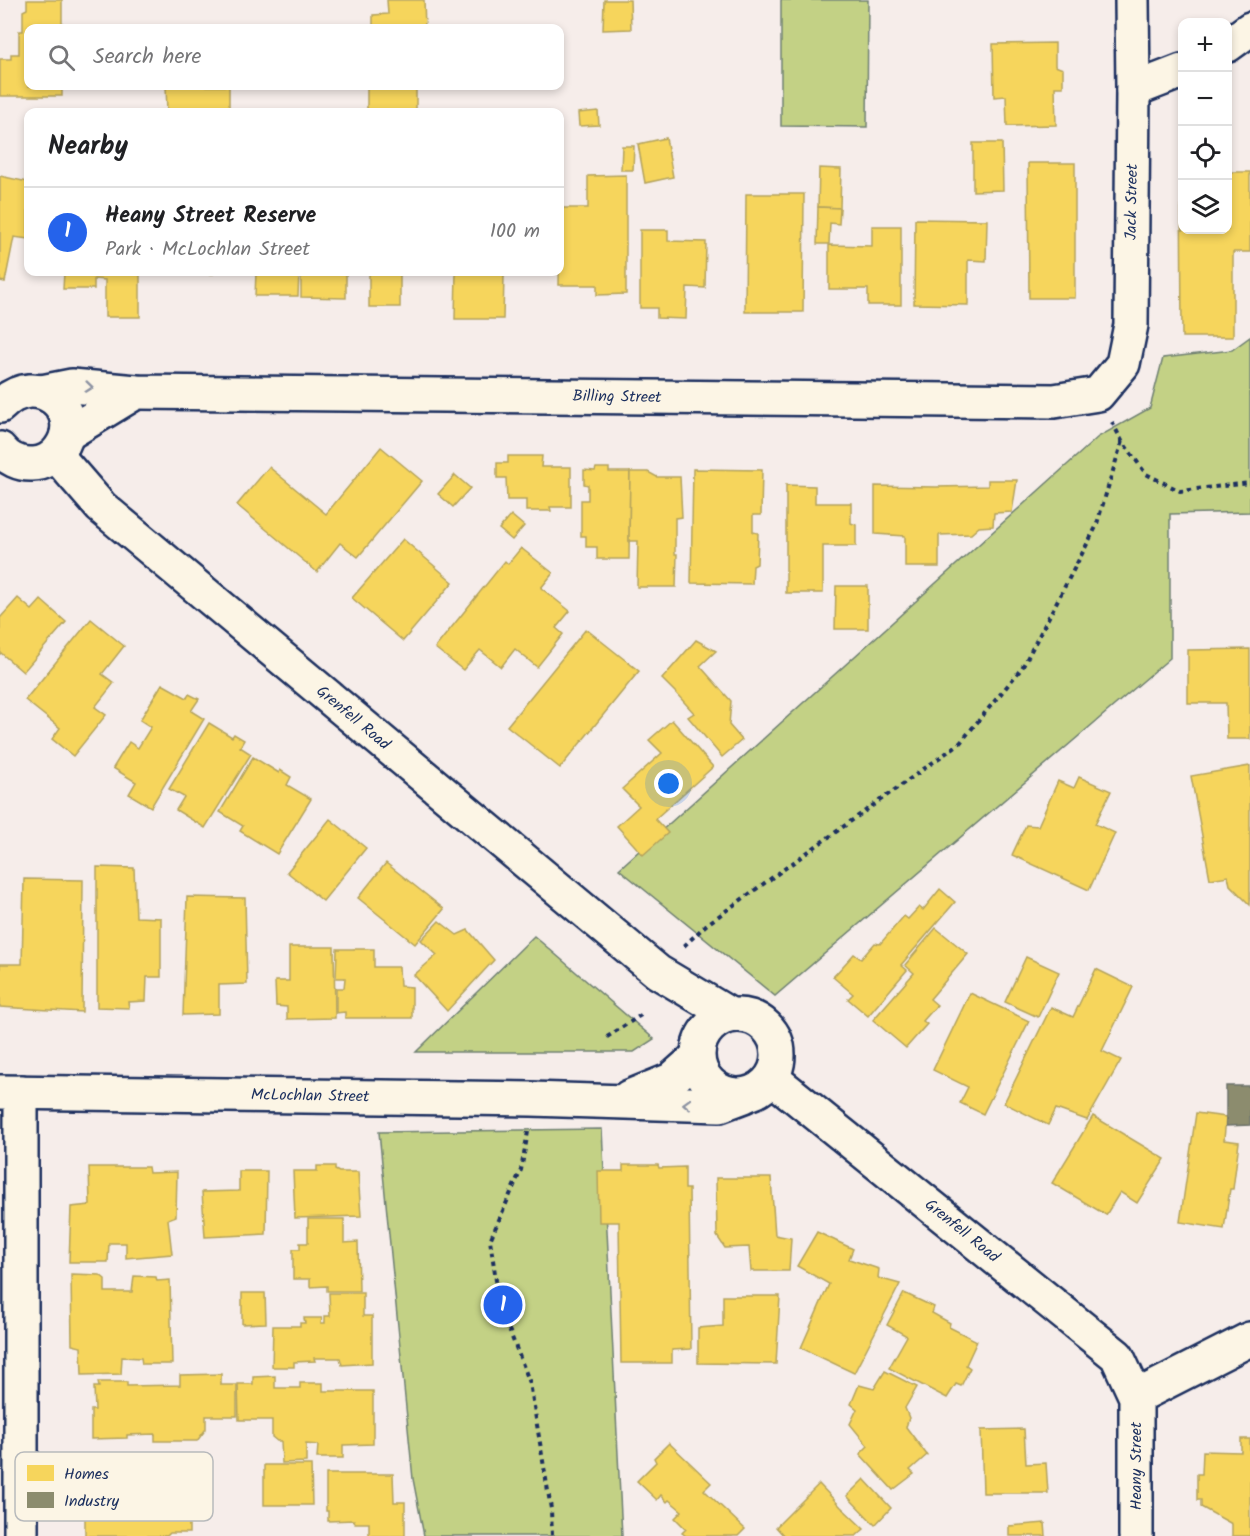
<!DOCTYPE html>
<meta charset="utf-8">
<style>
body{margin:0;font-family:Kalam,sans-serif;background:#f2f2f2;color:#202124}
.controls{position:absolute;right:18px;top:18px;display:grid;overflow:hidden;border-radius:12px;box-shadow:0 3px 9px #0003}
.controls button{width:54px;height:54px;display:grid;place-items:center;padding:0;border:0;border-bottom:2px solid #e0e0e0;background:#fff;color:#202124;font:30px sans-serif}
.you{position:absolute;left:669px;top:784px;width:21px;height:21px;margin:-15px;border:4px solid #fff;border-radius:50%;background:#1a73e8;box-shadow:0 0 0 9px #1a73e833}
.badge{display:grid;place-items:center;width:39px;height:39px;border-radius:50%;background:#2563eb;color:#fff;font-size:20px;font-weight:700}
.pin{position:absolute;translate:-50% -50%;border:3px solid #fff;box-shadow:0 2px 6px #0006}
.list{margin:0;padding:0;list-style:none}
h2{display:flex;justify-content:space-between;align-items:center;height:78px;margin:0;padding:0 24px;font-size:26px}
h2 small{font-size:20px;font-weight:400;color:#757577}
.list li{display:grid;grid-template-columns:39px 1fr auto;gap:18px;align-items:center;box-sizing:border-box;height:90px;padding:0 24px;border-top:2px solid #e0e0e0}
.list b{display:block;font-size:22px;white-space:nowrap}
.list p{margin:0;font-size:20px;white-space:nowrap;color:#757577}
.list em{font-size:20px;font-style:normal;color:#757577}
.icon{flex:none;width:33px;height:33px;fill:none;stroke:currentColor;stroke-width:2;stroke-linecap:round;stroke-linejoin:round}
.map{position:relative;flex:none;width:1250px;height:1536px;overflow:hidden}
.search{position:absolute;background:#fff;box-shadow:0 3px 9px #0003;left:24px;top:24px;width:540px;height:66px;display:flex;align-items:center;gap:15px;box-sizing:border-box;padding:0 21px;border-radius:12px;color:#757577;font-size:22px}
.panel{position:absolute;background:#fff;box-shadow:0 3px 9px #0003;left:24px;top:108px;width:540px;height:168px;border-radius:12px}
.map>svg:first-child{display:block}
</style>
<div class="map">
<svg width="1250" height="1536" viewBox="0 0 1250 1536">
<rect width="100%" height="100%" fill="#f6edea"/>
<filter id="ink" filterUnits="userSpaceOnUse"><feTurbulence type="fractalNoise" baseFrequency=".0167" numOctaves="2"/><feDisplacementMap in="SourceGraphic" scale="12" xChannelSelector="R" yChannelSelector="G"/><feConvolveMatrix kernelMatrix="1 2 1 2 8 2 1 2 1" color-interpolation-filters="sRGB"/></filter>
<g filter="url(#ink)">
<g fill="#c3d185" stroke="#6f8072" stroke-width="1.5">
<polygon points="781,0 868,0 867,127 781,126"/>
<polygon points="1250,337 1250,512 1170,514 1170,658 775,996 619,869 1098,437 1150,408 1163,358 1232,350"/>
<polygon points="534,936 654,1039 634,1052 416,1052"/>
<polygon points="602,1129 622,1536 424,1536 413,1479 379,1132"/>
</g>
<g fill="#f6d55c" stroke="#b4a35d" stroke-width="1.5">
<polygon points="27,0 62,0 62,28 28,28 28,86 62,86 62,96 0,96 0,59 11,59 11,54 19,54 19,31 23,31 23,11 27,9"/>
<polygon points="387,0 424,0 425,28 373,28 373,15 388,14"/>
<polygon points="604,0 630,0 631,29 603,30"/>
<polygon points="1055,43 1055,66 1063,69 1063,87 1055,87 1056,125 1007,126 1006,96 994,97 993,44"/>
<polygon points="166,86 229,86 229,112 167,112"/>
<polygon points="367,86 416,86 416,111 367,112"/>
<polygon points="598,111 599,125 579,126 578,113"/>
<polygon points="666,138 673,177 645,183 638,144"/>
<polygon points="973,143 1002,143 1003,190 973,191"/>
<polygon points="622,146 634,146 633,170 621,170"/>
<polygon points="1028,163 1075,163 1075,298 1029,298"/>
<polygon points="819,168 841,169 840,208 818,207"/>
<polygon points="1181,172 1182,172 1182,230 1228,230 1228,172 1250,172 1250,252 1233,252 1233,337 1182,337"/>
<polygon points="626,175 626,294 597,295 597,285 559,285 560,208 588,208 588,176"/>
<polygon points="0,176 28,182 28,239 14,237 5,282 0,281"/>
<polygon points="746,194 804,194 803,312 745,312"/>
<polygon points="818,207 840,208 839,224 830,223 829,244 817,244"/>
<polygon points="915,219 987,220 986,261 968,260 968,305 914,304"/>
<polygon points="872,226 901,226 901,305 868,305 868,289 829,289 829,245 872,246"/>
<polygon points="640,230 668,230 668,241 706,242 705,288 687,287 686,319 657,318 657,308 640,308"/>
<polygon points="64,272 140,272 140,317 105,317 105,280 94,279 94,289 63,289"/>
<polygon points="165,272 213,272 213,274 165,273"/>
<polygon points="256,272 299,272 298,296 255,296"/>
<polygon points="301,272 346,272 346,298 301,297"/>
<rect x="369" y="272" width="31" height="35"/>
<polygon points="456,272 505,272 504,276 503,319 455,319"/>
<polygon points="381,447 422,481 358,557 340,543 317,572 237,505 269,467 326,514"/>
<polygon points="508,456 542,456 541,467 571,467 571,507 550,507 551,511 526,511 526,500 507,500 506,478 497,478 497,463 508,463"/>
<polygon points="596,468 609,468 609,472 630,472 629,559 597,559 597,547 586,547 586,536 581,536 581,500 588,500 588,485 584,484 584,470 595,471"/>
<polygon points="693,469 762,470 761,515 753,515 753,532 758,533 757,564 753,566 752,584 691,583"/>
<polygon points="630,472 648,472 657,477 680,477 682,517 675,518 675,554 677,554 676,587 637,587 638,541 629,541"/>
<polygon points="455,475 470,488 453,507 438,494"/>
<polygon points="988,480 1017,480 1012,512 994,513 993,526 979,527 971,534 939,535 939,567 905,567 905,536 875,534 875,486 936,487 988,486"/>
<polygon points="786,485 815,486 815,503 851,503 851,523 856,525 856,546 823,546 823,593 786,593"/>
<polygon points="511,515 524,526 512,540 499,529"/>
<polygon points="403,539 453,582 403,641 352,598"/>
<polygon points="521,548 553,573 541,588 570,611 556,628 563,634 537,667 515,649 501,667 480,650 463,670 435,648 505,561 508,564"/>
<polygon points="836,586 868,586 868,629 835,629"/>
<polygon points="18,598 32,610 41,600 66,622 23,672 1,653 0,654 0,618"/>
<polygon points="91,619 124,646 102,674 114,683 95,707 106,715 73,756 52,739 60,728 25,700"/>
<polygon points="586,629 639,671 560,768 507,726"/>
<polygon points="696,640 716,651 700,666 731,701 729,725 742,740 722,757 688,717 694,713 675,692 662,679"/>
<polygon points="1250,649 1250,739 1227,739 1226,703 1188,703 1188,650"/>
<polygon points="162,684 187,698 189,694 199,699 191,711 204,719 151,807 129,794 136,782 113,768 129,742 138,748 151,727 140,720"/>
<polygon points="672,720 713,767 655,819 668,833 643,855 617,826 639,806 622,789 662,753 649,740"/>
<polygon points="209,723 232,737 234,734 244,740 240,747 251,754 205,828 176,810 184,797 169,789"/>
<polygon points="253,757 279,773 280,770 291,777 287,785 311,799 277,854 240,831 243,826 220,812"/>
<polygon points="1250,766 1250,905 1230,885 1228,876 1210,879 1191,776"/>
<polygon points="1079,777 1111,791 1095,824 1115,833 1089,890 1012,855 1026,825 1038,826 1058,781 1074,788"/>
<polygon points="330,819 366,848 323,901 287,872"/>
<polygon points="386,863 444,909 415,944 358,898"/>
<polygon points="97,867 134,868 136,917 161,918 161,977 147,977 146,1001 128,1002 129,1008 97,1007"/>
<polygon points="24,879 83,880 82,1012 0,1007 0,964 22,964"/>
<polygon points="940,889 955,902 901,965 907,970 868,1016 848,999 853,994 833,977 854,954 861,959 875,943 880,944 904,916 908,919 919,907 923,910"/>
<polygon points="187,897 245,898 247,984 219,985 219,1014 183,1015"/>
<polygon points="439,921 457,935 468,930 494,960 447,1011 414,975 437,955 421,940"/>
<polygon points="936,928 968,954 930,999 937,1005 923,1021 927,1024 906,1048 873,1020 914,973 905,965"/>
<polygon points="289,947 334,947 335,1018 287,1019 287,1007 276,1006 275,981 289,981"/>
<polygon points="337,949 374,949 374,967 399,967 400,986 412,987 412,1018 345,1018 345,1012 336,1013 336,988 344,988 345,978 336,978"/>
<polygon points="1026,957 1059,972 1038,1017 1005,1002"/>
<polygon points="1096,969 1133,987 1102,1051 1121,1060 1087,1120 1056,1109 1048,1125 1004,1103 1051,1007 1073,1017"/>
<polygon points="970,993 1029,1021 983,1114 960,1103 968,1087 933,1070"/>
<polygon points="1196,1113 1226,1117 1224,1140 1239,1142 1233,1189 1230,1189 1224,1229 1180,1222"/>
<polygon points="1093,1116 1165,1159 1137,1203 1120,1192 1106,1215 1052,1183"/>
<polygon points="623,1165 658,1165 659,1168 685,1167 685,1189 689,1189 691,1349 672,1350 672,1363 621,1363 619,1222 599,1222 598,1171 623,1171"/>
<polygon points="317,1166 335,1166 335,1170 339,1172 358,1172 361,1216 295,1218 293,1171 317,1171"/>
<polygon points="89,1167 148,1167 149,1173 177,1172 176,1216 168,1219 172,1254 126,1258 126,1243 109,1243 108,1262 69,1262 71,1207 90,1205"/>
<polygon points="239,1171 267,1171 266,1234 205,1237 202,1192 239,1191"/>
<polygon points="716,1178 771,1178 775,1235 791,1238 789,1271 751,1271 749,1247 725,1248 717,1236"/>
<polygon points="308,1219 344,1219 344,1243 358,1242 359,1291 327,1291 327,1286 310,1287 310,1279 293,1279 293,1249 300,1249 300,1243 308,1243"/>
<polygon points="817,1232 853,1249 849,1259 879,1269 878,1278 900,1284 854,1373 801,1348 829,1284 797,1266"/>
<polygon points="71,1274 100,1275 105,1279 105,1292 132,1292 134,1276 156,1277 157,1281 170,1280 172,1364 142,1364 141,1358 122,1357 121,1374 82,1375 81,1347 72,1345"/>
<polygon points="242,1293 265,1293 266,1323 242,1324"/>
<polygon points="329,1293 363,1293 363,1316 372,1316 372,1363 342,1365 340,1358 314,1358 315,1361 294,1362 294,1367 272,1367 273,1326 300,1326 300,1323 305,1323 304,1318 322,1318 321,1323 325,1323 325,1316 330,1316"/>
<polygon points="904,1293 934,1307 932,1313 950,1323 949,1327 977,1341 966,1365 970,1368 961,1386 956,1384 947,1398 889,1368 907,1336 887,1325"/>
<polygon points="723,1296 780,1296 776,1364 698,1363 698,1328 723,1326"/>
<polygon points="885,1371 917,1387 905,1408 909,1418 906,1427 927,1455 910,1470 914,1474 893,1490 860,1454 868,1446 850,1424 857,1409 851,1404 859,1385 874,1389"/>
<polygon points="221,1374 221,1385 237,1385 237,1416 206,1416 206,1429 197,1441 155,1441 155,1434 127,1435 127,1438 91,1439 91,1410 95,1410 94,1387 99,1387 98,1382 127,1382 127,1386 180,1385 180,1375"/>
<polygon points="275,1376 275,1388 300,1388 300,1383 323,1383 323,1391 373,1391 373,1444 343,1445 343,1458 317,1458 318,1445 306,1444 306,1462 282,1463 281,1441 277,1441 272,1437 272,1420 239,1420 238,1384 253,1384 253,1377"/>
<polygon points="1024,1429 1026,1464 1046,1463 1048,1493 983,1493 981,1430"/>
<polygon points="1241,1439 1250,1439 1250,1536 1232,1536 1232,1524 1201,1507 1201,1500 1197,1500 1197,1474 1202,1474 1203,1451 1241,1452"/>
<polygon points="669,1443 711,1483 704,1490 745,1529 738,1536 686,1536 682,1533 686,1529 675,1518 682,1511 669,1500 667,1502 661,1495 657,1500 637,1481 656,1462 654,1458"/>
<polygon points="264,1465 311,1465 312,1505 264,1505"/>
<polygon points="85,1472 142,1472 142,1502 189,1502 189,1533 170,1533 167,1536 85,1536"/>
<polygon points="326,1474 393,1474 394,1502 405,1502 405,1536 369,1536 369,1523 355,1523 354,1520 328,1521 328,1511 326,1511"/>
<polygon points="864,1479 891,1508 875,1525 847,1496"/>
<polygon points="819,1484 841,1507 864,1529 856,1536 784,1536 776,1527"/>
<polygon points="1045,1523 1046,1536 1009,1536 1009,1526"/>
</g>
<polygon fill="#8c8c6e" stroke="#6a7069" stroke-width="1.5" points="1226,1086 1250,1086 1250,1125 1226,1126"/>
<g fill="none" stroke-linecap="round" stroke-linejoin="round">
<defs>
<g id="street">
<polyline points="1228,45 1250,29"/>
<polyline points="1133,90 1182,71"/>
<polyline points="42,392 72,386 136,392 1054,401 1098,394 1123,364 1131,325 1133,90 1132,0"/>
<polyline points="67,434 136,392"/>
<polyline points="0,1092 531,1099 720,1105 744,1096"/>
<polyline points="629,1097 671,1080 697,1057"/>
<polyline points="1136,1397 1250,1339"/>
<polyline points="21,1536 21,1092"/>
</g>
<g id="secondary">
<path d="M0,406C38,367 87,412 60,449C54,458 43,464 33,464C20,465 8,459 0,449"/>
<polyline points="56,455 101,507 658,972 730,1015"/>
<circle cx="738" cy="1055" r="40"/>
<polyline points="772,1078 1117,1356 1136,1397 1136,1536"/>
</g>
</defs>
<use href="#street" stroke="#1b2f5e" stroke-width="38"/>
<use href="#secondary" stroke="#1b2f5e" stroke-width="38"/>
<g stroke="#1b2f5e" stroke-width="4" stroke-dasharray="4.5 4.5" stroke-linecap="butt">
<polyline points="1112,422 1122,441 1146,474 1180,491 1250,483"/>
<polyline points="684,946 706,925 960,743 1022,668 1096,527 1122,441"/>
<polyline points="607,1037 641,1015"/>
<polyline points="528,1132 521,1170 490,1240 500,1307 530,1383 551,1509 552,1536"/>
</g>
<use href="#street" stroke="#fcf5e5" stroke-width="33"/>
<use href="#secondary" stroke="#fcf5e5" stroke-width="33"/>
</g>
<defs><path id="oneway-chevron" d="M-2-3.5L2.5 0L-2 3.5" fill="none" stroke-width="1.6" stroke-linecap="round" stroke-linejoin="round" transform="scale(1.5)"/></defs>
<g stroke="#8c92a2">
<use href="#oneway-chevron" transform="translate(89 387) rotate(6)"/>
<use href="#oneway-chevron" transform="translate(687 1104) rotate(-178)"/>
</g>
</g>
<g text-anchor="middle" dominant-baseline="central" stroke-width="6" stroke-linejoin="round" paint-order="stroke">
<g font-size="16" fill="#1b2f5e" stroke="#fcf5e5">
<text transform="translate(1132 202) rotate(-89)">Jack Street</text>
<text transform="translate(617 397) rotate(1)">Billing Street</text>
<text transform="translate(353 718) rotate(40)">Grenfell Road</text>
<text transform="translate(310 1096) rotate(1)">McLochlan Street</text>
<text transform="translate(962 1231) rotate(39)">Grenfell Road</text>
<text transform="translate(1136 1466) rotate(-90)">Heany Street</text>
</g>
</g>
<rect x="15" y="1452" width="198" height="69" rx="9" fill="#fcf5e5" stroke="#b8babc" stroke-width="1.5"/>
<rect x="27" y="1465" width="27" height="16" fill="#f6d55c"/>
<rect x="27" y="1492" width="27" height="16" fill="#8c8c6e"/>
<g font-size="16" fill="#1b2f5e">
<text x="64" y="1479">Homes</text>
<text x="64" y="1506">Industry</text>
</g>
</svg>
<div class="controls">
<button>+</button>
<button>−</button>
<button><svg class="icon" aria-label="locate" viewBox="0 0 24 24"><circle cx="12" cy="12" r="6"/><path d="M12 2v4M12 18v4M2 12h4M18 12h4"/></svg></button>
<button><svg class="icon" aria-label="layers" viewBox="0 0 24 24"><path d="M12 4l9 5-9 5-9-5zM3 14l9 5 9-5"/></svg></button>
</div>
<div class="you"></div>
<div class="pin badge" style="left:503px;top:1305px">1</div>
<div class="search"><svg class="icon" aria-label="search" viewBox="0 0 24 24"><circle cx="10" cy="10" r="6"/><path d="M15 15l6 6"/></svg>Search here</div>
<section class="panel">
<h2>Nearby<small></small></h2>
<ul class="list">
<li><span class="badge">1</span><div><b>Heany Street Reserve</b><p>Park · McLochlan Street</p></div><em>100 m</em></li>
</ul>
</section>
</div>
